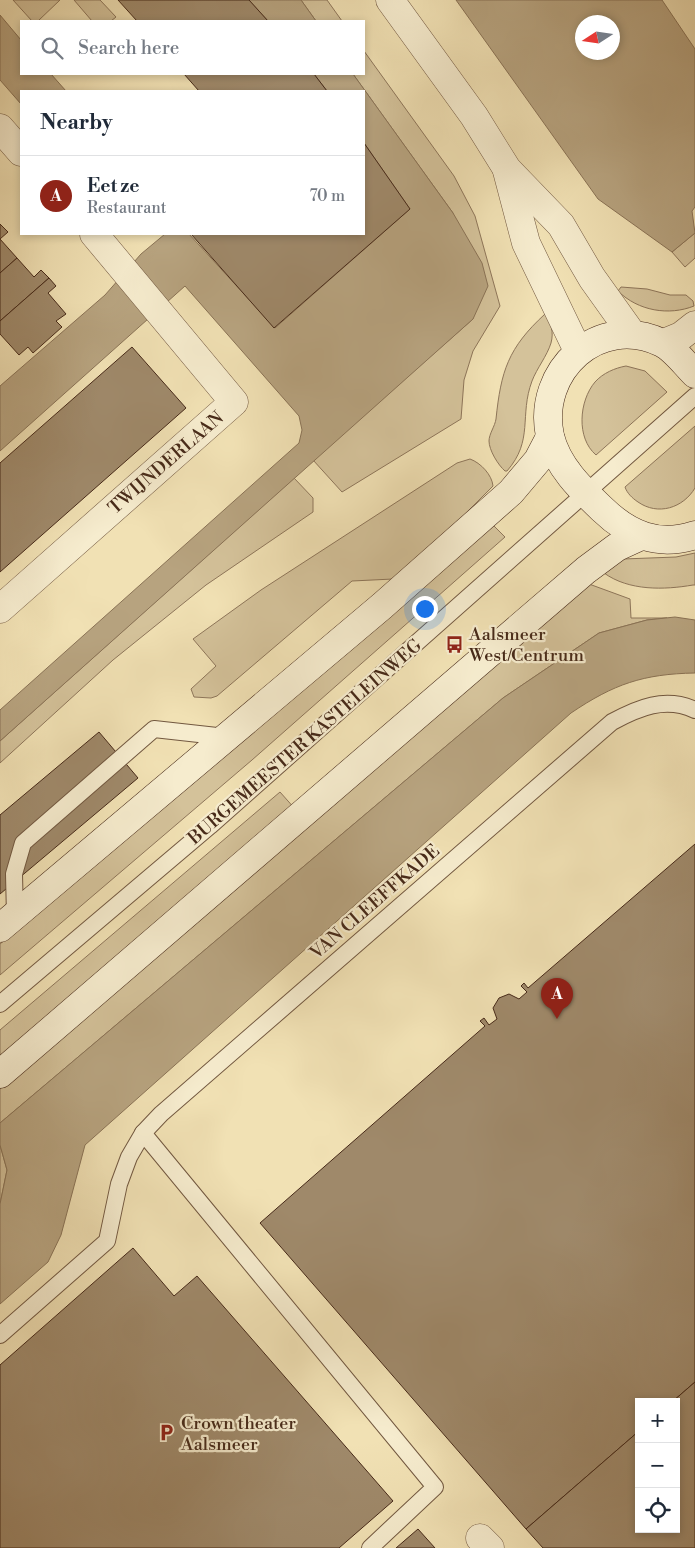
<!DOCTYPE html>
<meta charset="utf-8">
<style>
body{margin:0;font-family:"Libre Bodoni",serif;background:#f6f6f7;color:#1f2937}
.controls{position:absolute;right:15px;bottom:15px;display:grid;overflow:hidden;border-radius:0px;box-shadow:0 2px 8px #0003}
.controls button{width:45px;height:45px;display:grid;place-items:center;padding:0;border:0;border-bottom:1px solid #e0e1e3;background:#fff;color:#1f2937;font:25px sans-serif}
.compass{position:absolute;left:575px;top:15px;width:45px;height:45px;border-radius:50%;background:#fff;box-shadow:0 2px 8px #0003;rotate:258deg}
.you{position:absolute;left:424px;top:608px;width:18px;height:18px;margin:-12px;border:4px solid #fff;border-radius:50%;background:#1a73e8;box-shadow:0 0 0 8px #1a73e833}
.badge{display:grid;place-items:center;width:32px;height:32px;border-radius:50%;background:#8f2418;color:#fff;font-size:16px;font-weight:700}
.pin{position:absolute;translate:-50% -41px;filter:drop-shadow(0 1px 2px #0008)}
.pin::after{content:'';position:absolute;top:26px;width:18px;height:15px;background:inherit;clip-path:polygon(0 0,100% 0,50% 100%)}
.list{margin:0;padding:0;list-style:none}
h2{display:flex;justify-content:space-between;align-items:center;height:65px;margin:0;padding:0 20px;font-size:21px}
h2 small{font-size:16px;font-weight:400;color:#747a83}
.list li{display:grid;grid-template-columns:32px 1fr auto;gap:15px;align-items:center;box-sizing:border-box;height:80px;padding:0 20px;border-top:1px solid #e0e1e3}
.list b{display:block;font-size:19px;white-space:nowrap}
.list p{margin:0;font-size:16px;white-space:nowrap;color:#747a83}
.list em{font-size:16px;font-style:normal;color:#747a83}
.icon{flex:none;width:28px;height:28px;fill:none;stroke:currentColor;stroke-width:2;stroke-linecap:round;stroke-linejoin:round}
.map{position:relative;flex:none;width:695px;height:1548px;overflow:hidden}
.search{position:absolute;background:#fff;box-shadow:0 2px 8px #0003;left:20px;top:20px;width:345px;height:55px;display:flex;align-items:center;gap:12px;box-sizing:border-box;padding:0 18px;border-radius:0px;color:#747a83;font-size:19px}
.panel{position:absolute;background:#fff;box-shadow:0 2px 8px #0003;left:20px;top:90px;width:345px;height:145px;border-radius:0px}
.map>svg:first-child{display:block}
</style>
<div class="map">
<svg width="695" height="1548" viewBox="0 0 695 1548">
<rect width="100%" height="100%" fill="#f1e1b4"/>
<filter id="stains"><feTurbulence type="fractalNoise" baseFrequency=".004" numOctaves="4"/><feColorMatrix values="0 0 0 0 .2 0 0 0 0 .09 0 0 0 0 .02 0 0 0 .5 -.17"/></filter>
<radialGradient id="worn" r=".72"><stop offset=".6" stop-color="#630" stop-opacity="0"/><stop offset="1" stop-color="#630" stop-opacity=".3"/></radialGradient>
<g fill="#d4c29a" stroke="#8e765a">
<polygon points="13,0 60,0 38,21 32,21"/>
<polygon points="74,0 100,0 116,17 111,21 92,21"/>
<polygon points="301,0 327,0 342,21 316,21"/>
<polygon points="364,51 454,176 475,216 500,306 473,351 464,380 461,419 342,492 313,460 473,319 453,213 353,74 364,74"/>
<polygon points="695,233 695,258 685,267 672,252"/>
<path d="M621,287L647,289L670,295H686L693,301L694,306C669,316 638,311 618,291Z"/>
<path d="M545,314C551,323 554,332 551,343C547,356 537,368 532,381C519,416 534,440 507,471H505C498,465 489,450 489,441C489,434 495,426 496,419C501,371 508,348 545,314Z"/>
<path d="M626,366L645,371L667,392L596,455C576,438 579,401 595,382C603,373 615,368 626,366Z"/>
<path d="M695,426V488C683,508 658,516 638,502C632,498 627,493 625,487Z"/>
<path d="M470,459C481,463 492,475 493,486L438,541L393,579L352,581L217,696L211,698L194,697L191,689L216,666L193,639L261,590L457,463Z"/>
<polygon points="294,478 313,498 313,512 206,585 113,660 0,763 0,741"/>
<polygon points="493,525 505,537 252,760 0,975 0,944"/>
<path d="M695,553V585H693C664,590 629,591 604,573L623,559L676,557Z"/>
<polygon points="589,584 630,599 631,618 667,618 647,620 599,633 503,698 0,1123 0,1089"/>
<polygon points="280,792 296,810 0,1062 0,1030"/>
<polygon points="0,1145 7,1170 0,1204"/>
</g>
<g fill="#b7a37f" stroke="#8a7356" fill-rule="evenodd">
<polygon points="249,0 301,0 316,21 268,21"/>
<path d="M456,0H662L695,49V207L692,211L695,233L672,252L598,199ZM582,22H612V52H582Z"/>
<polygon points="0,15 21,40 21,74 51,74 66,91 21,91 21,104 0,80"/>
<polygon points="314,74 353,74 453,213 482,263 488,286 473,319 0,741 0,710 299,443 302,430 299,416 185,286 0,451 0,386 105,295 141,254 165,234 189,234 275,328 410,209 364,143 364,91 327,91"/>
<path d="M675,617L695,620V673C643,674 614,684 571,713L85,1145L61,1235L48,1262L0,1304V1204L7,1170L0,1145V1123L503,698L599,633L647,620Z"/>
</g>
<g fill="#9f896a" stroke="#472a19">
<polygon points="118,0 249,0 268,21 137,21"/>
<polygon points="184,74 314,74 327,91 199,91"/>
<polygon points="364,143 410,209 274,328 191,234 364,234"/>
<polygon points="0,224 8,232 0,239 17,258 0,273"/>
<polygon points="17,258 34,277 41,270 49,278 0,321 0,273"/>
<polygon points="49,278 56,286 48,293 66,314 56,321 62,327 33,353 28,347 19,355 0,334 0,321"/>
<polygon points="132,347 186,408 0,572 0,463"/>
<polygon points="99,732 138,778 0,894 0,815"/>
<polygon points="695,844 695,1382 672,1402 639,1402 639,1431 526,1529 260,1223 485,1026 480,1021 484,1018 489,1025 497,1019 493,1008 499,998 509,994 519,999 527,992 521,986 524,983 528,988"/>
<polygon points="133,1248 174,1296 197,1276 393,1501 339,1548 0,1548 0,1365"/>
<polygon points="695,1382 695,1548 543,1548 526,1529 639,1431 639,1529 676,1529 676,1402 672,1402"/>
<polygon points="418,1529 435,1548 396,1548"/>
</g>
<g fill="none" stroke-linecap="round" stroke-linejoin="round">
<defs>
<g id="service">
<polyline points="15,916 14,874 23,843 154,729 226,737"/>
<polyline points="0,1004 210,826 695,396"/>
<polyline points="143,1133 435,1487 370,1548"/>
<path d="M0,1335L107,1241L119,1184L129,1157L143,1133L161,1114L612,722C638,708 665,696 695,710"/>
</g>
<g id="minor">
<polyline points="0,128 21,152"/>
<polyline points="0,609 234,402 94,234"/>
<polyline points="480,1538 490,1548"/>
</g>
<g id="tertiary">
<polyline points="390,0 474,116 507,169 561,225 592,278 632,334"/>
<polyline points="507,171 526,243 578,351"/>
<polyline points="664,343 681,336 695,325"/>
</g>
<g id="secondary">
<path d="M695,374C685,364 674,349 662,343C599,312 536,371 550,436C557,466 581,489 602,509C629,535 658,547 695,535"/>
<polyline points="0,928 382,606 511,492 538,460 550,437"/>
<polyline points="0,1074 586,570 617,547 641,536"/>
</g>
</defs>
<use href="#service" stroke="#725840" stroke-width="18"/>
<use href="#minor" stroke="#725840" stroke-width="29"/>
<use href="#tertiary" stroke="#725840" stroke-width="29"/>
<use href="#secondary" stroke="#472a19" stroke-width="29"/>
<use href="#service" stroke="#f6ecce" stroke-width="16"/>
<use href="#minor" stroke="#f6ecce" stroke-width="28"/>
<use href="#tertiary" stroke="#f6ecce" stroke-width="28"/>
<use href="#secondary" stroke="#f6ecce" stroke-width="28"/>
</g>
<defs>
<symbol id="bus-bare" viewBox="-9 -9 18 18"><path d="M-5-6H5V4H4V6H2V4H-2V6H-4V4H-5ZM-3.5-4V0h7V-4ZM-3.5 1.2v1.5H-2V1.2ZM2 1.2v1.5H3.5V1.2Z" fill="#8f2418" stroke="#f6ecce" stroke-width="2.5" paint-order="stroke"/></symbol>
<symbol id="parking-bare" viewBox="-9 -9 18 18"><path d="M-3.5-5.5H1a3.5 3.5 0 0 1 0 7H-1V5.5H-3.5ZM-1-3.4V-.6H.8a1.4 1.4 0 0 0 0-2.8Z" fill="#8f2418" stroke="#f6ecce" stroke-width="2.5" paint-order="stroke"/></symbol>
</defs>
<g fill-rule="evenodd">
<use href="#bus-bare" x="442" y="632" width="25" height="25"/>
<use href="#parking-bare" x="154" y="1420" width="25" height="25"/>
</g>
<g text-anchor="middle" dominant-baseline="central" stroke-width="4.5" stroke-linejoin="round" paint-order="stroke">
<g font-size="18" fill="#472a19" stroke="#f6ecce">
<text transform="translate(166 463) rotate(-41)">TWIJNDERLAAN</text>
<text transform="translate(305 742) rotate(-41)">BURGEMEESTER KASTELEINWEG</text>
<text transform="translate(375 902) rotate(-41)">VAN CLEEFFKADE</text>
</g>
<g font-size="18" fill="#472a19" stroke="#f6ecce" text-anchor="start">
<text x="469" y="634">Aalsmeer<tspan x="469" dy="21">West/Centrum</tspan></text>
<text x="181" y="1423">Crown theater<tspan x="181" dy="21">Aalsmeer</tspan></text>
</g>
</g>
<rect width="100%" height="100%" filter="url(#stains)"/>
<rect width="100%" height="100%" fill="url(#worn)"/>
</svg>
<div class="controls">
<button>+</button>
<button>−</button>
<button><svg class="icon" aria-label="locate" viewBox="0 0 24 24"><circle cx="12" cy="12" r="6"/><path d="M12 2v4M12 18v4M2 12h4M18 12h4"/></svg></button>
</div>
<svg class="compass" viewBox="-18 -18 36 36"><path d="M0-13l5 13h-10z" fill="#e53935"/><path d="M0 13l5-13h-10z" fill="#747a83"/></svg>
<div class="you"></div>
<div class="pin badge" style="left:557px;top:1019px">A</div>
<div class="search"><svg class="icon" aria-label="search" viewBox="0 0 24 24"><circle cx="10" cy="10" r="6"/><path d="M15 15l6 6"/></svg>Search here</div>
<section class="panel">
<h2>Nearby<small></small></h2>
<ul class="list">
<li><span class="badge">A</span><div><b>Eet ze</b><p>Restaurant</p></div><em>70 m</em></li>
</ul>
</section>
</div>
